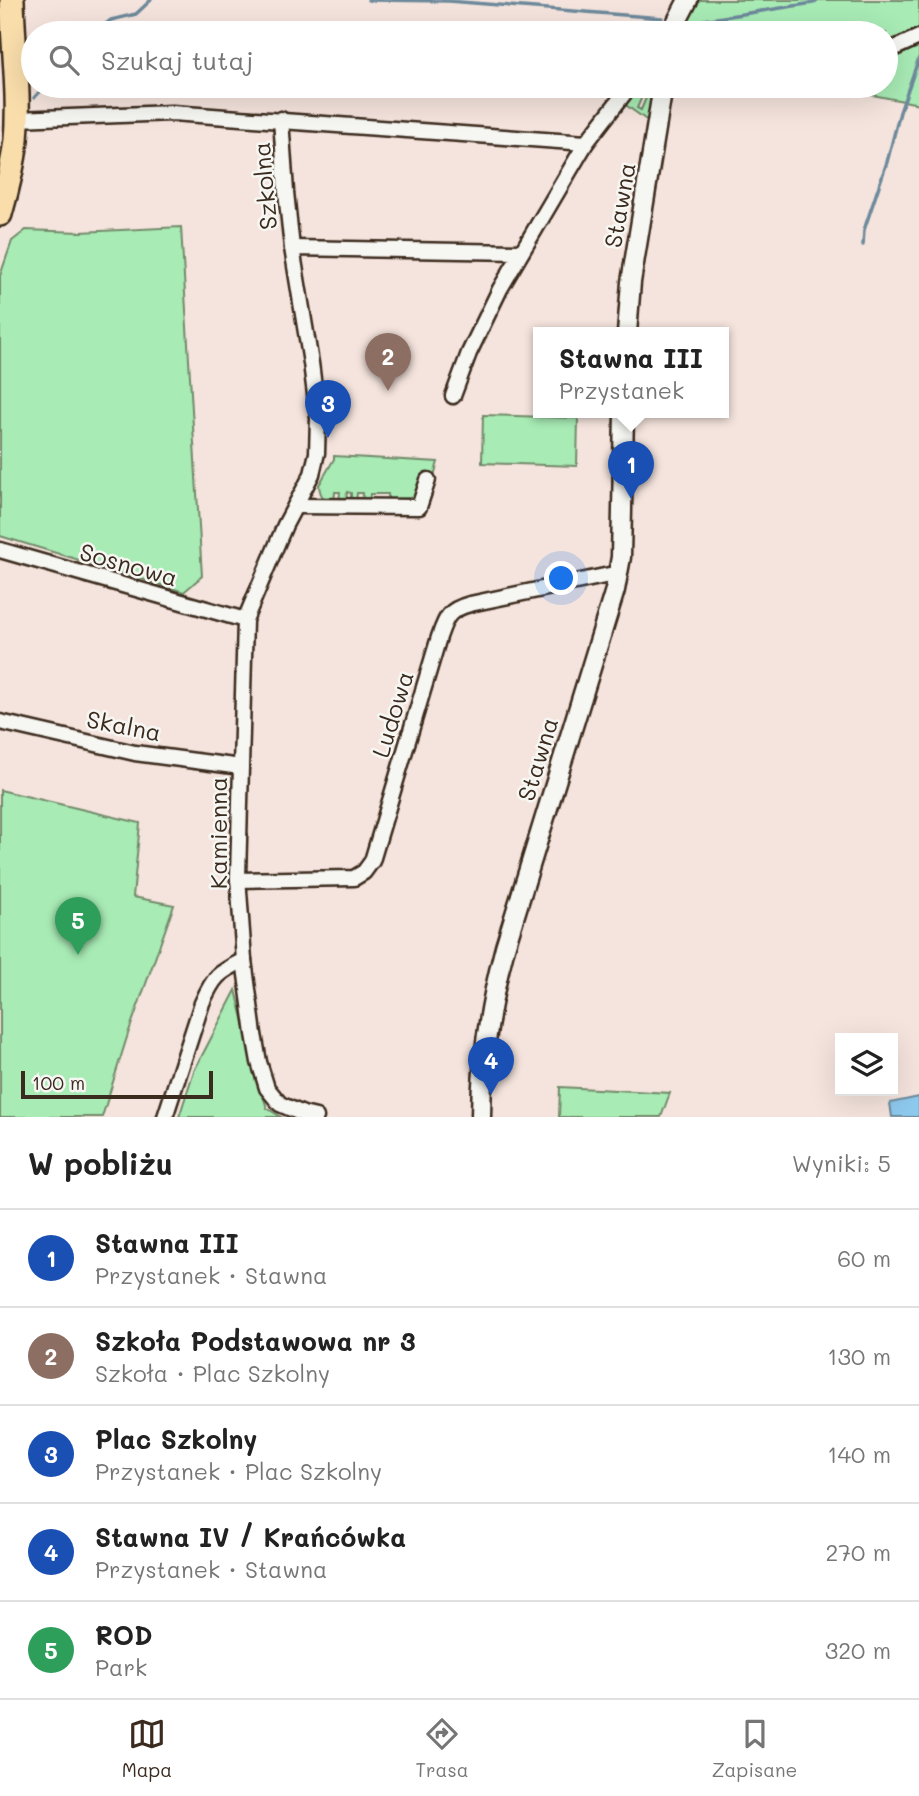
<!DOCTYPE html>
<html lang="pl">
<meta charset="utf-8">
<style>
body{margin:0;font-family:Mali,sans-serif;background:#f2f2f2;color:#222}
.controls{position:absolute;right:21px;bottom:21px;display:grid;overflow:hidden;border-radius:0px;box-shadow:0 7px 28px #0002}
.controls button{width:63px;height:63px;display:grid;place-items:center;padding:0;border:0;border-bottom:2px solid #e0e0e0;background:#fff;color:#222;font:35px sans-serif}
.scale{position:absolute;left:21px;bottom:18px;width:192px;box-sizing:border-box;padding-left:7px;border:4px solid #3b2a1e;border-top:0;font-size:19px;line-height:24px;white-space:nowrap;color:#3b2a1e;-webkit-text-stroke:5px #f6f6f2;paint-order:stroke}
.you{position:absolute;left:562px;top:579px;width:24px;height:24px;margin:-18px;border:5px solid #fff;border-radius:50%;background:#1a73e8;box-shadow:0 0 0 10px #1a73e833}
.badge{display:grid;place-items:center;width:46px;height:46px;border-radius:50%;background:#3b2a1e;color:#fff;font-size:23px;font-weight:700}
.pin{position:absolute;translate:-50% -58px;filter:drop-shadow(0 2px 4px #0008)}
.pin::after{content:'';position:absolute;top:37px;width:24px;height:21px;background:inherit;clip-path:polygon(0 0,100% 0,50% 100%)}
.popup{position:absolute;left:533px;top:327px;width:196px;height:91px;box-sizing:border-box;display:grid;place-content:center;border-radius:0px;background:#fff;filter:drop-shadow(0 2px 5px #0005);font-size:23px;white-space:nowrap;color:#767676}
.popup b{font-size:26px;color:#222}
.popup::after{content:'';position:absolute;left:50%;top:100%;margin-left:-14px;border:14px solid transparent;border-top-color:#fff}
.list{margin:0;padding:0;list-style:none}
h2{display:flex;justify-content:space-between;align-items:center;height:91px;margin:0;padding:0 28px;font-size:30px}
h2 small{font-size:23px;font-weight:400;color:#767676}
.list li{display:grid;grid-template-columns:46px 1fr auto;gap:21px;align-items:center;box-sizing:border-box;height:98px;padding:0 28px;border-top:2px solid #e0e0e0}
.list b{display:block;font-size:26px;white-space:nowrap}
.list p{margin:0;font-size:23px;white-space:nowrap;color:#767676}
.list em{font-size:23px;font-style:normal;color:#767676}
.icon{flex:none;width:38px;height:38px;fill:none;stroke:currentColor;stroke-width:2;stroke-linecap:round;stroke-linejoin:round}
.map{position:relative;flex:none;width:919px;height:1117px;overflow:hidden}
.search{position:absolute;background:#fff;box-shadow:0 7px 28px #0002;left:21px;right:21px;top:21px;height:77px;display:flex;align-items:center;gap:18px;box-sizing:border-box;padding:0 24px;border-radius:38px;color:#767676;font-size:26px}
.sheet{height:581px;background:#fff}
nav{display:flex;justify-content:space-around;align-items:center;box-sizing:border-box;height:98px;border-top:2px solid #e0e0e0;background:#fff;font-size:19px;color:#767676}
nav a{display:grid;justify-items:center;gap:4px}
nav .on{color:#3b2a1e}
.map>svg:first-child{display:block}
</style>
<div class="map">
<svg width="919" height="1117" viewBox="0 0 919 1117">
<rect width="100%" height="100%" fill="#f5e4dd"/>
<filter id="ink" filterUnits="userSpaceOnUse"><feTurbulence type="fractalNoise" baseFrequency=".0143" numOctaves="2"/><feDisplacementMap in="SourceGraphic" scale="14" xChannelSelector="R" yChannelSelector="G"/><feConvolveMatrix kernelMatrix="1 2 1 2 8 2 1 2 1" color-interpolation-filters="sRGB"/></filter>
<g filter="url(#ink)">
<g fill="#a8ebb5" stroke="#728a6a" stroke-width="2">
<polygon points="697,0 919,0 919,104 826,86 886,86 886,33 687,33 686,16"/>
<polygon points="636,89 644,92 637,108 641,110 648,93 656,96 652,124 623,103"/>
<polygon points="181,227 202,576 184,592 0,536 0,276 12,241 26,230 80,232"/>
<polygon points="483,415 578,418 577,466 482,463"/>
<path d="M334,456L438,462L434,476L427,474L419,496L388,504V494H370L369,503H362L363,493H357L356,503L351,502V493L347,492L346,502H339L340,492H335L334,502C324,500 320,497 319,485L334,459Z"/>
<polygon points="0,790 140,823 133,897 174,905 128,1034 102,1117 0,1117"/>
<polygon points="236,990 259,1084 267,1108 281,1117 179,1117 194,1071"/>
<polygon points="560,1087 670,1093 661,1117 559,1117"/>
</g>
<polygon fill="#8ec9ee" stroke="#6d899b" stroke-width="2" points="919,1097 919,1117 892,1117 890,1103"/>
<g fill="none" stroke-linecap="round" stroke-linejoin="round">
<g stroke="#6d899b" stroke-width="3.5">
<polyline points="368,0 448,1 662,18"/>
<polyline points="704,20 813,3 817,0"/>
<polyline points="94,33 111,20 136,14 151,0"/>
<polyline points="34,98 45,86"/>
<polyline points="863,245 864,230 887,162 900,112 919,58"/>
</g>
<defs>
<g id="minor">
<polyline points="886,52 919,37"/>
<polyline points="17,119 172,113 586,143"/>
<polyline points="281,119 286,192 292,248"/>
<polyline points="453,396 469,353 500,289 586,143 630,86"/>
<polyline points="295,506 419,507 428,480"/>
<polyline points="0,550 245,620"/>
<polyline points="0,722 135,753 241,767"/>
<path d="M238,880L354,878L364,872L372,861L439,637C446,617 448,610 470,604L619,573"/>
<path d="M165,1117L202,1003C214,976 218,973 244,960"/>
<polyline points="316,1117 303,1114 280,1104 267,1088 259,1062 254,1034 244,960 238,877 245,620 285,525 312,474 317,453 318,418 311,363 292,248 521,252"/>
</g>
<g id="tertiary">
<polyline points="673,33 675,25 688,0"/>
<polyline points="627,333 631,282 663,86"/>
<path d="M481,1117C481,1058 490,1003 505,947L615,590L621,557L624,413"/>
</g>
<path id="primary" d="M0,214C7,190 13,165 16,140C20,95 13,46 12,0"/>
</defs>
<use href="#minor" stroke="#3b2a1e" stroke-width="19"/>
<use href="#tertiary" stroke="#3b2a1e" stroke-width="23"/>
<use href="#primary" stroke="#3b2a1e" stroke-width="28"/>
<use href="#minor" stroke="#f6f6f2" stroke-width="14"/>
<use href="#tertiary" stroke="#f6f6f2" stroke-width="18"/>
<use href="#primary" stroke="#f9ddab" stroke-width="23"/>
</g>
</g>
<g text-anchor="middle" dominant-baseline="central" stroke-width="5" stroke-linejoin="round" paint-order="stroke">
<g font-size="24" fill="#3b2a1e" stroke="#f6f6f2">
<text transform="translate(264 186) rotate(-95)">Szkolna</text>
<text transform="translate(619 205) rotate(-80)">Stawna</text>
<text transform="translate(129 564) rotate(16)">Sosnowa</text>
<text transform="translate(392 714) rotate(-73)">Ludowa</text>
<text transform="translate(124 725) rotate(11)">Skalna</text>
<text transform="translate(537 759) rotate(-73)">Stawna</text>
<text transform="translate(217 833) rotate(-90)">Kamienna</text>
</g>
</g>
</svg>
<div class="controls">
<button><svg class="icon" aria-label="layers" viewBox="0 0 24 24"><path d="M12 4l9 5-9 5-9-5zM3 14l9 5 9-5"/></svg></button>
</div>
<div class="scale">100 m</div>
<div class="you"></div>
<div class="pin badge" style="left:631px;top:499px;background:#1a4fb4">1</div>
<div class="popup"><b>Stawna III</b>Przystanek</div>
<div class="pin badge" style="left:388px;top:391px;background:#8d6e63">2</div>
<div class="pin badge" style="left:328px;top:438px;background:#1a4fb4">3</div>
<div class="pin badge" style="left:491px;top:1095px;background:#1a4fb4">4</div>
<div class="pin badge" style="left:78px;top:955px;background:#2e9e5b">5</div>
<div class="search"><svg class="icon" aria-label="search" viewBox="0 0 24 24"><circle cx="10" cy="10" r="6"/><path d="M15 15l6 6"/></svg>Szukaj tutaj</div>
</div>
<section class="sheet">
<h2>W pobliżu<small>Wyniki: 5</small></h2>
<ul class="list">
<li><span class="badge" style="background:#1a4fb4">1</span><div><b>Stawna III</b><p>Przystanek · Stawna</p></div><em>60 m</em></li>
<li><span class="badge" style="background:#8d6e63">2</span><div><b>Szkoła Podstawowa nr 3</b><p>Szkoła · Plac Szkolny</p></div><em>130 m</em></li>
<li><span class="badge" style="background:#1a4fb4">3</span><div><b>Plac Szkolny</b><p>Przystanek · Plac Szkolny</p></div><em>140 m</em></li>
<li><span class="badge" style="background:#1a4fb4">4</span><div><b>Stawna IV / Krańcówka</b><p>Przystanek · Stawna</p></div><em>270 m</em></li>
<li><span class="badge" style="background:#2e9e5b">5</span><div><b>ROD</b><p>Park</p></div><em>320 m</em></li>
</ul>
</section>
<nav>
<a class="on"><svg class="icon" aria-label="map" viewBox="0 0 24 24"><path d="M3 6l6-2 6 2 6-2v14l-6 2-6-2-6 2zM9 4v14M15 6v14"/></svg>Mapa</a>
<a><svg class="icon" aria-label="directions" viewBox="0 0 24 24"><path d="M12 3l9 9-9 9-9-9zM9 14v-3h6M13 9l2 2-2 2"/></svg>Trasa</a>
<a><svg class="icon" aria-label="saved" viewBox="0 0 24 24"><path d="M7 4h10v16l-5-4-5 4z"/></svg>Zapisane</a>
</nav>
